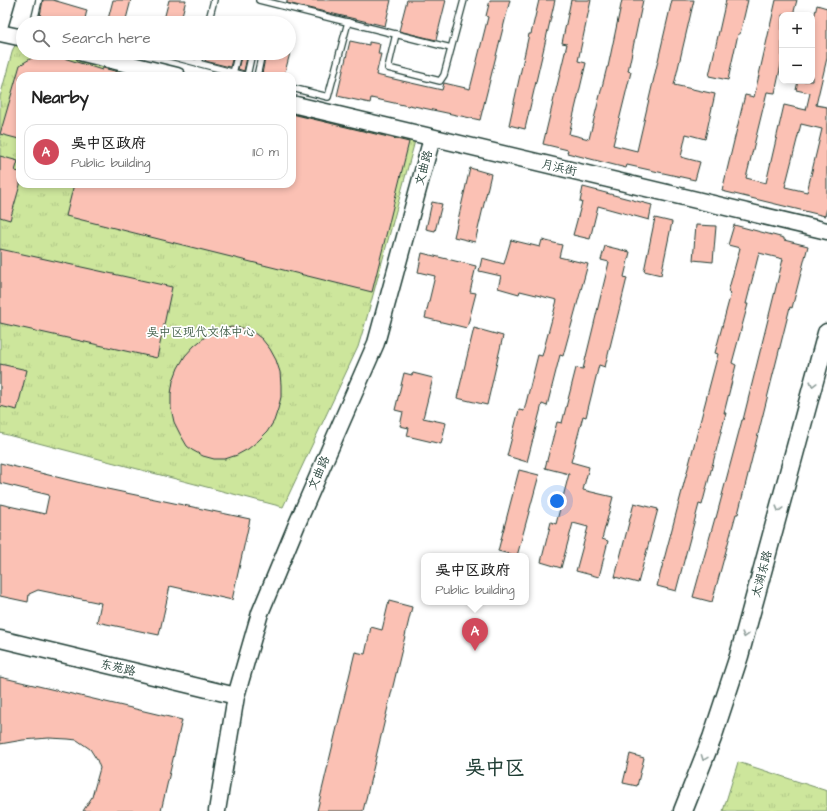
<!DOCTYPE html>
<meta charset="utf-8">
<style>
body{margin:0;font-family:"Architects Daughter","LXGW WenKai TC",sans-serif;background:#f6f6f6;color:#222}
.controls{position:absolute;right:12px;top:12px;display:grid;overflow:hidden;border-radius:8px;box-shadow:0 2px 6px #0003}
.controls button{width:36px;height:36px;display:grid;place-items:center;padding:0;border:0;border-bottom:1px solid #e0e0e0;background:#fff;color:#222;font:20px sans-serif}
.you{position:absolute;left:557px;top:501px;width:14px;height:14px;margin:-10px;border:3px solid #fff;border-radius:50%;background:#1a73e8;box-shadow:0 0 0 6px #1a73e833}
.badge{display:grid;place-items:center;width:26px;height:26px;border-radius:50%;background:#d1495b;color:#fff;font-size:13px;font-weight:700}
.pin{position:absolute;translate:-50% -33px;filter:drop-shadow(0 1px 2px #0008)}
.pin::after{content:'';position:absolute;top:21px;width:14px;height:12px;background:inherit;clip-path:polygon(0 0,100% 0,50% 100%)}
.popup{position:absolute;left:421px;top:553px;width:108px;height:52px;box-sizing:border-box;display:grid;place-content:center;border-radius:8px;background:#fff;filter:drop-shadow(0 1px 3px #0005);font-size:13px;white-space:nowrap;color:#767676}
.popup b{font-size:15px;color:#222}
.popup::after{content:'';position:absolute;left:50%;top:100%;margin-left:-8px;border:8px solid transparent;border-top-color:#fff}
.list{margin:0;padding:0;list-style:none}
h2{display:flex;justify-content:space-between;align-items:center;height:52px;margin:0;padding:0 16px;font-size:17px}
h2 small{font-size:13px;font-weight:400;color:#767676}
.list li{display:grid;grid-template-columns:26px 1fr auto;gap:12px;align-items:center;box-sizing:border-box;height:56px;margin:0 8px 8px;padding:0 8px;border:1px solid #e0e0e0;border-radius:12px}
.list b{display:block;font-size:15px;white-space:nowrap}
.list p{margin:0;font-size:13px;white-space:nowrap;color:#767676}
.list em{font-size:13px;font-style:normal;color:#767676}
.icon{flex:none;width:22px;height:22px;fill:none;stroke:currentColor;stroke-width:2;stroke-linecap:round;stroke-linejoin:round}
.map{position:relative;flex:none;width:827px;height:811px;overflow:hidden}
.search{position:absolute;background:#fff;box-shadow:0 2px 6px #0003;left:16px;top:16px;width:280px;height:44px;display:flex;align-items:center;gap:10px;box-sizing:border-box;padding:0 14px;border-radius:22px;color:#767676;font-size:15px}
.panel{position:absolute;background:#fff;box-shadow:0 2px 6px #0003;left:16px;top:72px;width:280px;height:116px;border-radius:12px}
.map>svg:first-child{display:block}
</style>
<div class="map">
<svg width="827" height="811" viewBox="0 0 827 811">
<defs>
<pattern id="park-tufts" width="24" height="20" patternUnits="userSpaceOnUse"><rect width="24" height="20" fill="#cde69c"/><path d="M3 7l-1-3M5 7V3M7 7l1-3M15 17l-1-3M17 17v-4M19 17l1-3" fill="none" stroke="#b0c687"/></pattern>
</defs>
<rect width="100%" height="100%" fill="#fff"/>
<filter id="ink" filterUnits="userSpaceOnUse"><feTurbulence type="fractalNoise" baseFrequency=".025" numOctaves="2"/><feDisplacementMap in="SourceGraphic" scale="8" xChannelSelector="R" yChannelSelector="G"/><feConvolveMatrix kernelMatrix="1 2 1 2 8 2 1 2 1" color-interpolation-filters="sRGB"/></filter>
<g filter="url(#ink)">
<g fill="url(#park-tufts)" stroke="#769268">
<polygon points="23,43 23,53 62,53 155,76 20,76 20,184 292,184 292,110 415,141 367,317 358,347 283,507 0,433 0,97 13,49 16,44"/>
<polygon points="738,762 827,791 827,811 723,811"/>
</g>
<g fill="#fbc1b4" stroke="#1f3d34" fill-rule="evenodd">
<polygon points="43,0 53,0 87,10 84,23 64,23 40,16"/>
<polygon points="113,0 131,0 125,23 107,23"/>
<polygon points="169,0 186,0 180,23 163,23"/>
<polygon points="287,0 391,0 385,26 287,3"/>
<polygon points="407,0 446,0 436,40 399,31"/>
<polygon points="490,0 510,0 480,120 409,105 408,106 371,98 370,103 337,96 350,41 369,45 369,42 380,44 378,54 381,54 376,75 442,90 444,83 470,89 488,17 486,16"/>
<polygon points="539,0 555,0 525,129 509,125 529,34 531,34"/>
<polygon points="571,0 591,0 578,61 586,63 569,134 589,139 607,67 608,67 622,0 643,0 628,71 631,72 613,145 637,151 672,0 694,0 674,85 715,94 705,139 686,134 681,157 700,162 695,180 627,165 626,168 567,153 568,150 543,144 567,44 562,43"/>
<polygon points="726,0 748,0 740,34 738,34 728,80 709,76"/>
<path d="M776,0H797L793,15H782V60L775,93L767,92L746,178L766,183L784,105L806,110L810,93L796,90L798,81H812V26L817,5L827,8V58L816,105L827,107V208L825,216L722,191L745,95L754,97ZM801,124L822,129L807,192L785,187Z"/>
<polygon points="40,53 48,53 102,70 103,68 134,76 45,76 39,74 38,76 20,76 20,135 19,139 0,134 20,65"/>
<polygon points="207,53 234,53 230,67 205,61"/>
<polygon points="242,53 248,53 244,71 238,69"/>
<polygon points="266,53 290,53 284,76 269,76 262,74"/>
<polygon points="292,114 409,142 372,292 66,216 74,184 292,184"/>
<polygon points="0,156 18,161 15,171 20,172 20,185 10,220 0,217"/>
<polygon points="470,168 491,174 475,242 454,237"/>
<polygon points="583,187 652,205 649,220 598,206 590,239 573,235 582,202 580,202"/>
<polygon points="432,202 442,204 435,231 426,229"/>
<polygon points="655,218 672,222 661,275 644,271"/>
<polygon points="696,225 716,226 713,262 693,260"/>
<polygon points="734,225 784,238 784,240 808,246 792,308 790,307 738,514 736,514 712,602 693,597 715,518 716,518 742,420 743,420 783,259 759,253 746,304 748,304 732,363 736,365 724,413 726,413 702,505 699,504 676,591 657,586 718,354 715,353 731,293 728,292 740,248 728,245"/>
<polygon points="511,240 540,247 542,240 562,245 559,257 588,264 563,356 560,355 547,406 542,404 527,462 507,456 519,410 524,411 538,355 542,356 557,300 520,291 519,294 498,288 501,276 479,271 482,258 504,264"/>
<polygon points="605,246 630,252 624,277 627,278 605,367 599,365 586,417 583,416 571,462 589,467 583,490 613,497 602,539 608,541 599,577 576,571 588,527 573,523 561,568 541,562 551,522 556,524 569,474 545,468 557,422 562,423 576,368 583,369 609,262 601,260"/>
<polygon points="0,249 172,287 157,358 0,323"/>
<polygon points="422,253 476,266 470,292 476,293 467,328 425,318 435,276 418,272"/>
<polygon points="231,327 243,328 253,332 262,339 270,349 276,360 280,372 281,385 281,397 278,409 274,421 267,432 258,441 248,449 237,455 225,459 214,459 203,456 192,450 187,446 180,434 174,422 171,408 171,394 173,381 178,368 185,356 194,346 205,337 218,331"/>
<polygon points="474,328 503,336 487,405 457,398"/>
<polygon points="0,364 27,370 17,410 0,406"/>
<polygon points="404,373 412,375 413,373 433,378 423,418 446,423 441,444 407,436 409,428 400,426 403,412 395,410"/>
<polygon points="0,463 93,486 250,519 232,600 170,586 159,635 97,622 101,603 38,590 29,594 28,602 0,596 0,504 45,514 49,495 0,483"/>
<polygon points="519,470 539,475 517,556 498,551"/>
<polygon points="634,503 658,509 638,583 615,577"/>
<polygon points="389,601 412,607 363,811 317,811 355,652 365,654 371,627 382,630"/>
<polygon points="0,677 182,720 161,811 83,811 92,797 100,768 97,760 90,749 77,740 68,739 49,738 23,740 0,744"/>
<polygon points="630,754 644,758 637,786 623,783"/>
</g>
<g fill="none" stroke-linecap="round" stroke-linejoin="round">
<defs>
<g id="lane">
<polyline points="39,0 35,17 37,20 44,23"/>
<polyline points="259,0 451,48"/>
<polyline points="208,23 214,0"/>
<polyline points="396,34 388,68 440,81 444,75 464,0"/>
<polyline points="159,53 247,76"/>
<polyline points="198,63 201,53"/>
<polyline points="233,73 238,53"/>
<polyline points="247,76 252,53"/>
<polyline points="257,76 262,53"/>
<polyline points="292,88 328,97 348,22"/>
</g>
<g id="secondary">
<polyline points="0,24 7,0"/>
<polyline points="0,33 23,38"/>
<polyline points="83,53 177,76"/>
<polyline points="292,104 827,231"/>
<polyline points="0,639 236,696"/>
<polyline points="217,811 236,696 260,613 297,524 376,343 432,138"/>
</g>
<polyline id="primary" points="683,811 712,738 739,656 827,333"/>
</defs>
<use href="#lane" stroke="#1f3d34" stroke-width="8"/>
<use href="#secondary" stroke="#1f3d34" stroke-width="19"/>
<use href="#primary" stroke="#1f3d34" stroke-width="21"/>
<use href="#lane" stroke="#fff" stroke-width="5.5"/>
<use href="#secondary" stroke="#fff" stroke-width="16"/>
<use href="#primary" stroke="#fff" stroke-width="18"/>
</g>
<defs><path id="oneway-chevron" d="M-2-3.5L2.5 0L-2 3.5" fill="none" stroke-width="1.6" stroke-linecap="round" stroke-linejoin="round"/></defs>
<g stroke="#8f9e9a">
<use href="#oneway-chevron" transform="translate(813 384) rotate(105)"/>
<use href="#oneway-chevron" transform="translate(779 509) rotate(105)"/>
<use href="#oneway-chevron" transform="translate(745 635) rotate(106)"/>
<use href="#oneway-chevron" transform="translate(704 758) rotate(111)"/>
</g>
</g>
<g text-anchor="middle" dominant-baseline="central" stroke-width="3.5" stroke-linejoin="round" paint-order="stroke">
<g font-size="12" fill="#1f3d34" stroke="#fff">
<text transform="translate(424 168) rotate(-75)">文曲路</text>
<text transform="translate(559 168) rotate(13)">月浜街</text>
<text transform="translate(319 473) rotate(-66)">文曲路</text>
<text transform="translate(762 574) rotate(-75)">太湖东路</text>
<text transform="translate(118 668) rotate(13)">东苑路</text>
</g>
<g font-size="12" fill="#425f49" stroke="#fff">
<text x="201" y="332">吴中区现代文体中心</text>
</g>
<g font-size="20" font-weight="bold" fill="#1f3d34" stroke="#fff">
<text x="495" y="768">吴中区</text>
</g>
</g>
</svg>
<div class="controls">
<button>+</button>
<button>−</button>
</div>
<div class="you"></div>
<div class="pin badge" style="left:475px;top:651px">A</div>
<div class="popup"><b>吴中区政府</b>Public building</div>
<div class="search"><svg class="icon" aria-label="search" viewBox="0 0 24 24"><circle cx="10" cy="10" r="6"/><path d="M15 15l6 6"/></svg>Search here</div>
<section class="panel">
<h2>Nearby<small></small></h2>
<ul class="list">
<li><span class="badge">A</span><div><b>吴中区政府</b><p>Public building</p></div><em>110 m</em></li>
</ul>
</section>
</div>
